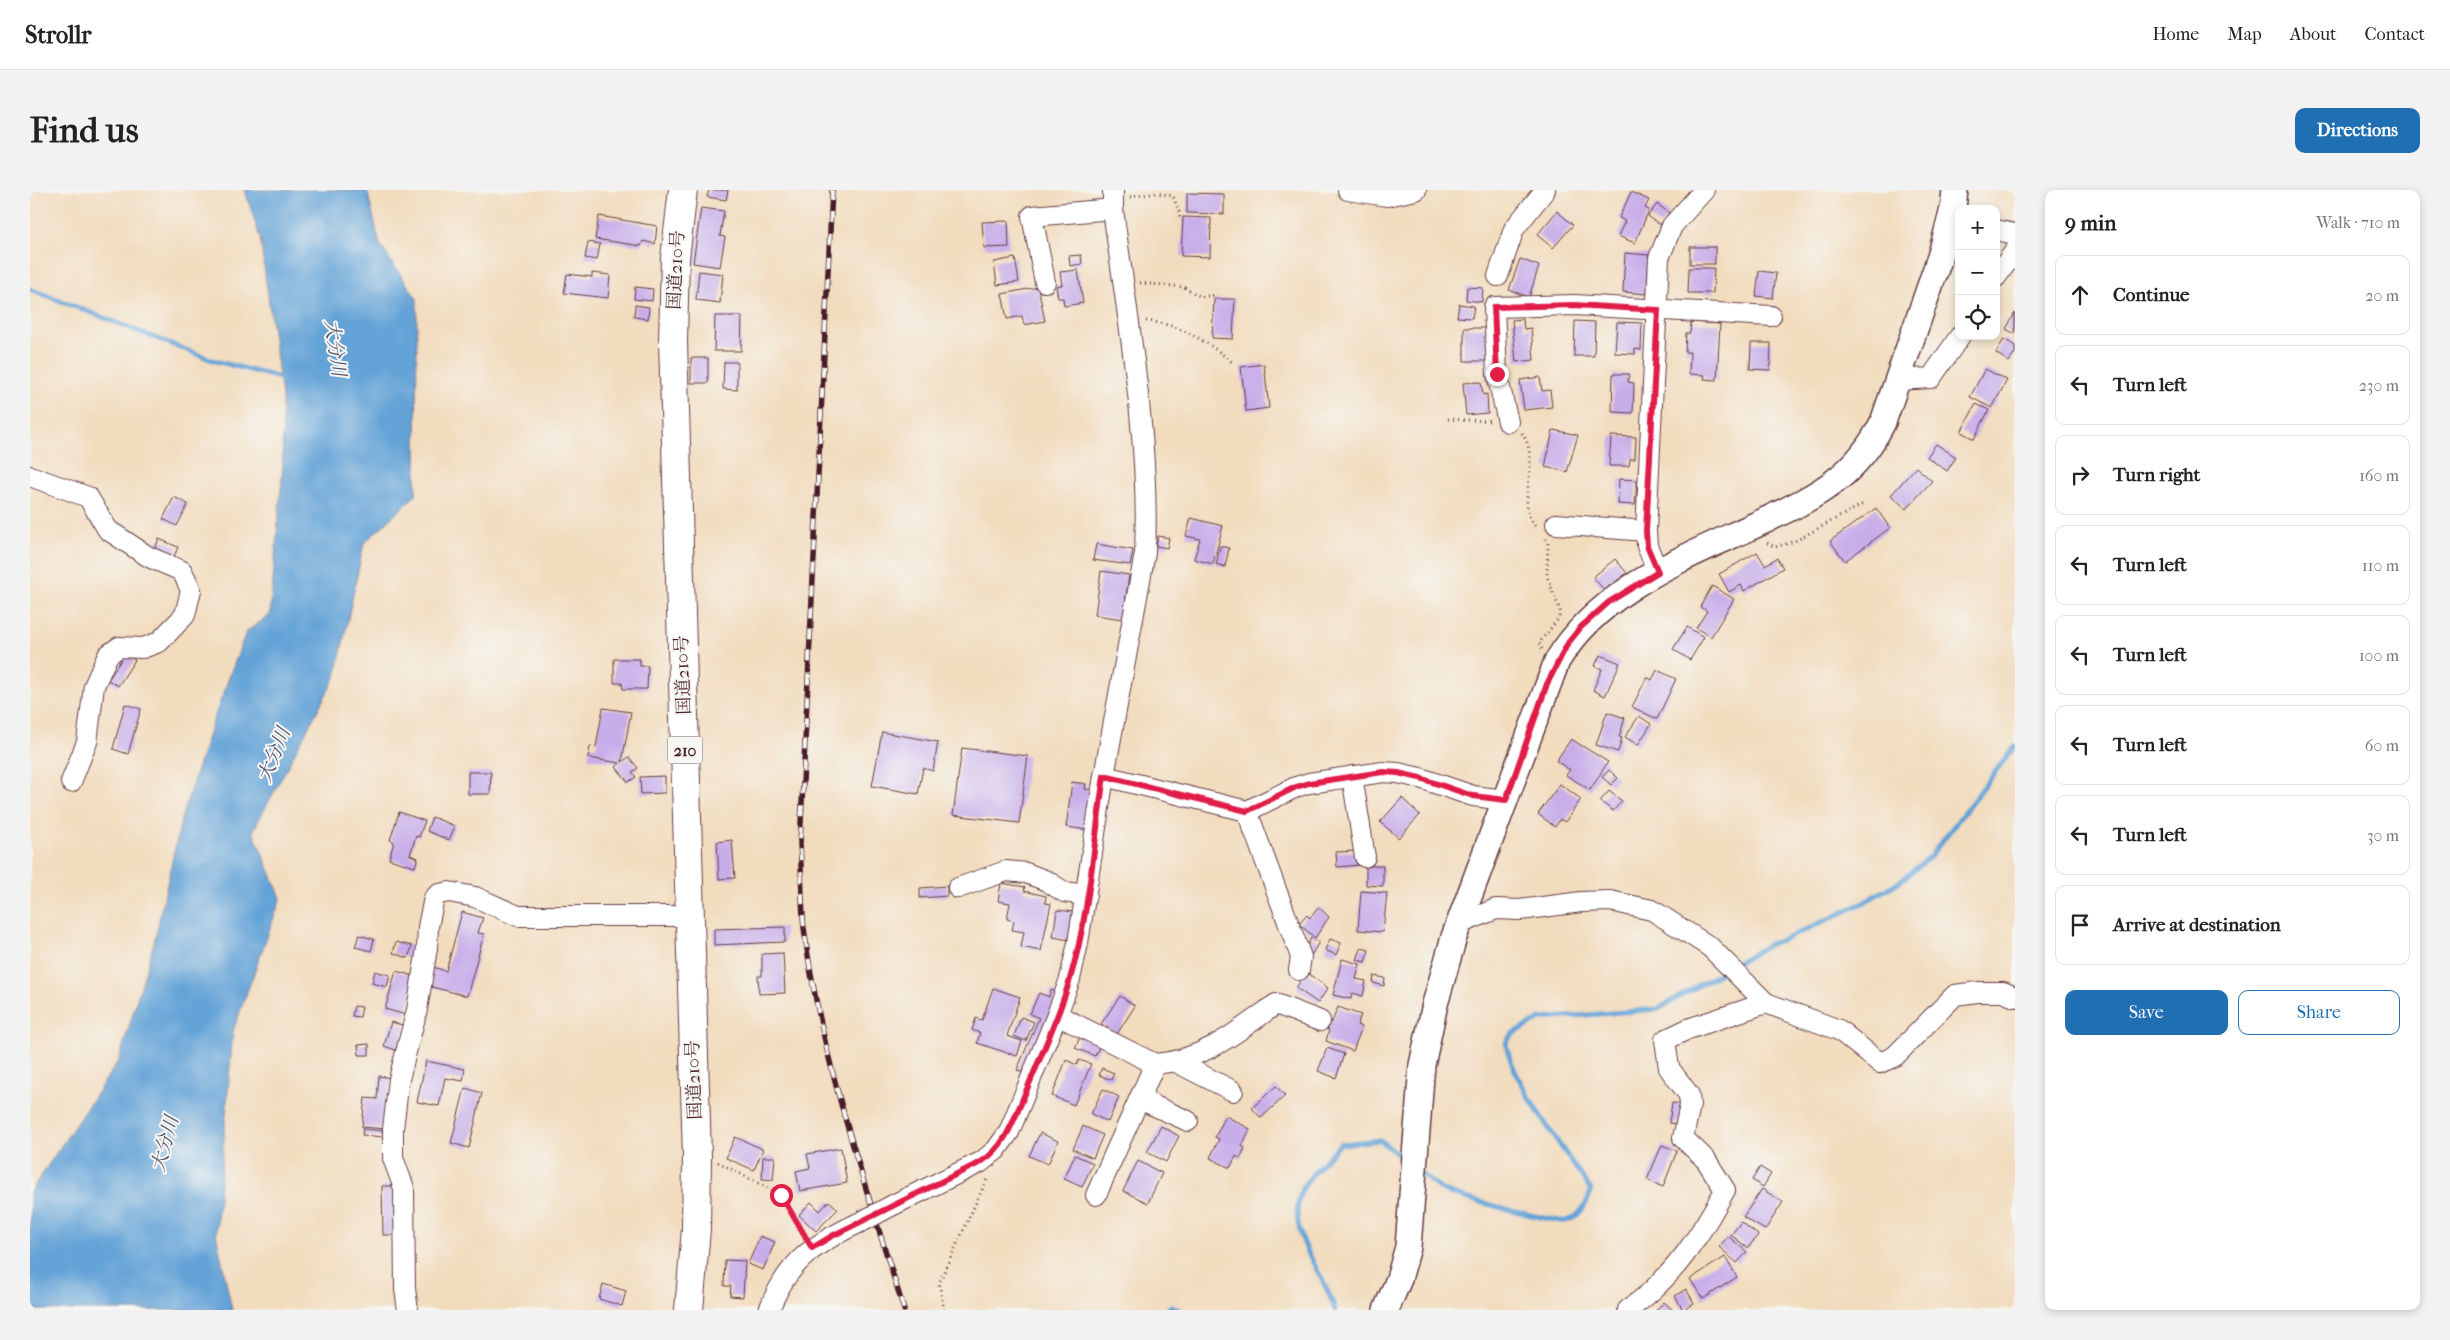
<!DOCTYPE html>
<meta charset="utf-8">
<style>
body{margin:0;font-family:"IM FELL French Canon","Noto Serif JP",serif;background:#f2f2f2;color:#222}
.controls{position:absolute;right:15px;top:15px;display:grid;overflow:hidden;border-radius:10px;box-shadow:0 2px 8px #0003}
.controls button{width:45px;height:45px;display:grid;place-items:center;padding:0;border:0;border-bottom:1px solid #e0e0e0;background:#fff;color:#222;font:25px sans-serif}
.stop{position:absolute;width:15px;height:15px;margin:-11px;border:4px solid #e11d48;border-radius:50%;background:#fff}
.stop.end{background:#e11d48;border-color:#fff;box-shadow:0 1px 5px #0008}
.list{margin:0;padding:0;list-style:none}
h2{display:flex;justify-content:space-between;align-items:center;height:65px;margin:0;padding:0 20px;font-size:21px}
h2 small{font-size:16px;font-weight:400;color:#767676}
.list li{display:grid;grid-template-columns:32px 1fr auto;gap:15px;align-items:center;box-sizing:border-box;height:80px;margin:0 10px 10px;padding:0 10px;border:1px solid #e0e0e0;border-radius:10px}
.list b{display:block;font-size:19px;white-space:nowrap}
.list em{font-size:16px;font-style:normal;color:#767676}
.actions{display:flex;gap:10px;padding:15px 20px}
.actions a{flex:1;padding:11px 0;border:1px solid #1f6fb2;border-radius:10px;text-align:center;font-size:18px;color:#1f6fb2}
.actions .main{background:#1f6fb2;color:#fff}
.icon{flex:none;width:28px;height:28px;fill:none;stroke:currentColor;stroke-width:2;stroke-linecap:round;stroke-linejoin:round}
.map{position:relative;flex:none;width:1985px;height:1120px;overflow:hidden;border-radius:10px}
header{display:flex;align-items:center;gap:30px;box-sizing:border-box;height:70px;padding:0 25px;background:#fff;border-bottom:1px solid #e0e0e0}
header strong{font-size:24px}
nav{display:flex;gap:28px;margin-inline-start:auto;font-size:18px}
.intro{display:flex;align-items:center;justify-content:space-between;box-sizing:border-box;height:120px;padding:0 30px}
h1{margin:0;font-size:35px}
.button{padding:12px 22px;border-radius:10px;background:#1f6fb2;color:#fff;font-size:18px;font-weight:700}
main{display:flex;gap:30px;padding:0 30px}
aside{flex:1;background:#fff;border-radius:10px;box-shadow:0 2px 8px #0003}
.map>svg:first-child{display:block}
</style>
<header>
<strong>Strollr</strong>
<nav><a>Home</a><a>Map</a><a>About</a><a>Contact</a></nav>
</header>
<div class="intro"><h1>Find us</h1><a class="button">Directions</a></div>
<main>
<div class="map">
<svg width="1985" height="1120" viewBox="0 0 1985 1120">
<rect width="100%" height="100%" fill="#f6f6f2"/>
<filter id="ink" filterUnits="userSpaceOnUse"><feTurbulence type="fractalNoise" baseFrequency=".02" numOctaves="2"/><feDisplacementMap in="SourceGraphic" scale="10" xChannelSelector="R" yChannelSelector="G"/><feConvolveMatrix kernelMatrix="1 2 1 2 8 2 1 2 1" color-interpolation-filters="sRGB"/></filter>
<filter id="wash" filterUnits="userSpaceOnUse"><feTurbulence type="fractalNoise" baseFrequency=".0096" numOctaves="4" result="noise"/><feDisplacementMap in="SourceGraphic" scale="20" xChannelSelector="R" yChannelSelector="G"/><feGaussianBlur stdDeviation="1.12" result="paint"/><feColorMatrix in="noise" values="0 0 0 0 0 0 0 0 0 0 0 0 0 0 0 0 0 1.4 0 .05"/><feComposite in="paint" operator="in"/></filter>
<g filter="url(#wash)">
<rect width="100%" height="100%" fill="#f2dcbe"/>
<polygon fill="#64a3d7" stroke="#576181" points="215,0 337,0 350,55 387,109 386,305 334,353 306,486 223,641 251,708 203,841 186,1043 202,1120 0,1120 0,1002 89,870 125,749 152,626 183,531 216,442 240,425 253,276 252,206 230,48"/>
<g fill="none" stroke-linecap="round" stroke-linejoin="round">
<g stroke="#64a3d7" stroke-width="5">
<polyline points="0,99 182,170 254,189"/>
<polyline points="1704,775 1740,754 1762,746 1835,712 1870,691 1899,668 1985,556"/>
<path d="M1391,983C1398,989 1405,996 1412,1000C1423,1006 1527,1033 1536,1031C1550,1028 1558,1012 1561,1000C1537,964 1482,893 1476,853L1482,844L1511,829L1628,819L1697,779"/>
<polyline points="1137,1120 1141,1116 1150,1120"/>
<path d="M1305,1120C1294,1080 1252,1042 1273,998C1281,982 1299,967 1310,954L1350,950L1377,972"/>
</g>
</g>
<g id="blocks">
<g fill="#c8aee9">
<polygon points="679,0 698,0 696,10 677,7"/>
<polygon points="1601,2 1619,10 1615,18 1619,20 1605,53 1588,46 1595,31 1589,28"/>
<polygon points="1157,3 1194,4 1194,24 1157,23"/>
<polygon points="1627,14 1639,23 1630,35 1618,26"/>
<polygon points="671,18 694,21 690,46 695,47 690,77 663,73"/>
<polygon points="1527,21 1543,35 1523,58 1507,45"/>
<polygon points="569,26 627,36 625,54 613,51 611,56 565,49"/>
<polygon points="1153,27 1181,28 1180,67 1151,66"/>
<polygon points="978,31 979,57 954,58 952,32"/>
<polygon points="558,52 570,54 567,70 555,68"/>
<rect x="1660" y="57" width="25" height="17"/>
<polygon points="1595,63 1619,65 1617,104 1593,102"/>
<polygon points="1051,65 1052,74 1040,76 1039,66"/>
<polygon points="985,68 989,92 967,95 964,72"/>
<polygon points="1490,69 1509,76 1499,107 1479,100"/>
<polygon points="1659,78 1684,78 1683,103 1658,103"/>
<polygon points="1048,80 1053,113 1034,116 1033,108 1028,108 1026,96 1032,95 1030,82"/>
<polygon points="669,81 693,84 690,113 666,110"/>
<polygon points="1729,81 1746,83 1743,108 1726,106"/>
<polygon points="562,83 580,85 578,108 534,103 537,84 562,87"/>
<polygon points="605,97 623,99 622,111 604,109"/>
<polygon points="1008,97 1015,131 994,135 992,126 977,129 972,104"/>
<polygon points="1437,97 1453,98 1452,112 1436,110"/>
<polygon points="1184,109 1205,109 1203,149 1182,148"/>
<polygon points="1429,114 1444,116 1442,128 1427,127"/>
<polygon points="605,115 619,117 618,129 604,127"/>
<polygon points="1985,123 1985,144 1976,139"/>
<polygon points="685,126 712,126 711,161 684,161"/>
<polygon points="1493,129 1494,139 1501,138 1504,170 1486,172 1482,130"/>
<polygon points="1545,131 1565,132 1564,166 1544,166"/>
<polygon points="1587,132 1612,133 1611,160 1605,159 1605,164 1585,163"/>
<polygon points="1661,132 1690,134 1687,190 1674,189 1675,185 1659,184 1660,162 1655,162 1656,143 1660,143"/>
<polygon points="1434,138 1458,138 1459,171 1434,171"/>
<polygon points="1974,149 1985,156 1985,163 1979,172 1966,163"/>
<polygon points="1721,153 1741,153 1740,180 1720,179"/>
<rect x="661" y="168" width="17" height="25"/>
<polygon points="694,172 707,172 707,200 693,199"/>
<polygon points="1234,174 1239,218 1216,221 1211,177"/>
<polygon points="1955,179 1977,190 1962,218 1940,207"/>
<polygon points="1583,184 1599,184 1598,192 1604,193 1603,223 1582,222"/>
<polygon points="1510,187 1512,201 1520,200 1522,217 1494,220 1490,190"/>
<polygon points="1451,192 1453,205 1457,204 1458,223 1436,225 1433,193"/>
<polygon points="1946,214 1959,220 1944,249 1931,242"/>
<polygon points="1523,240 1548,245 1537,282 1515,277"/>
<polygon points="1581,246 1606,247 1605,269 1600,269 1599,276 1579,276"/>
<polygon points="1906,254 1926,267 1917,281 1897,267"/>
<polygon points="1886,277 1902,291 1876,319 1861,305"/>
<polygon points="1589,289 1607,290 1605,315 1588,314"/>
<polygon points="144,307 158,314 147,336 133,329"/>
<polygon points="1846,318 1860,338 1815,371 1800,351"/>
<polygon points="1161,328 1193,336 1183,374 1164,369 1170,349 1156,346"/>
<polygon points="1128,346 1139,348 1137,358 1126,356"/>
<polygon points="129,349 148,357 143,369 124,361"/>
<polygon points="1066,354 1103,360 1100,375 1063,370"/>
<polygon points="1190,356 1199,358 1195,377 1186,374"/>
<polygon points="1727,362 1735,375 1747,368 1753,378 1714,401 1711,395 1699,402 1689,384"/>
<polygon points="1585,369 1597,383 1575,401 1563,387"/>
<polygon points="1071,381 1099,385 1093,429 1065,425"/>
<polygon points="1682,396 1704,409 1681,447 1666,438 1677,421 1670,417"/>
<polygon points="1657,437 1674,447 1660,470 1643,459"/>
<polygon points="95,464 105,470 88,496 78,490"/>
<polygon points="1570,465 1590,473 1575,506 1563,500 1572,479 1565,476"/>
<polygon points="584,469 610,469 610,476 618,476 617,499 593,499 592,493 584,493"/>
<polygon points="1627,480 1646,489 1627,529 1602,517 1617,487 1622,490"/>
<polygon points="95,514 111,519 98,564 83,559"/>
<polygon points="573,518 601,522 592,572 599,567 608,578 602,582 606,587 598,592 586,577 590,573 558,568 560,556 566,557"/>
<polygon points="1577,522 1595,528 1589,547 1592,548 1588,562 1566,555"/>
<polygon points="1609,526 1621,534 1608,555 1595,547"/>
<polygon points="852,542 908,552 903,581 893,578 888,604 842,596"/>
<polygon points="1541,549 1578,572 1560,600 1536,585 1540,580 1526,571"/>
<polygon points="932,558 998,566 989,633 923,625"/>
<polygon points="1579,580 1588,588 1581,595 1572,587"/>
<polygon points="438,582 461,582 460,604 438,604"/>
<polygon points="635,586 635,603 611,604 610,587"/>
<polygon points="1042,592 1056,594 1055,599 1063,600 1058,640 1036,637"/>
<polygon points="1530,594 1551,609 1535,632 1530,629 1525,637 1508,624"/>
<polygon points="1579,601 1592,611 1583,621 1570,611"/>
<polygon points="1372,608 1390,625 1369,648 1350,632"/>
<polygon points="369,622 395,631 389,647 386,646 380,665 388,668 385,677 359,669 364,652 360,650"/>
<polygon points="402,627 425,636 419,650 397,641"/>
<polygon points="702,650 705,688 689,689 687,652"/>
<polygon points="1328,661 1330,675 1307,677 1306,662"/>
<polygon points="1336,676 1353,676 1353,696 1336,695"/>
<polygon points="971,693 995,697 994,701 1016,706 1015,713 1021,714 1011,761 991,757 994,742 982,740 984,731 977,729 980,713 968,711"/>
<polygon points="917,696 917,706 890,708 890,698"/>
<polygon points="1331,701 1357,703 1353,742 1328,740"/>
<polygon points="1289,717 1299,727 1285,748 1269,734 1277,725 1280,728"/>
<polygon points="1027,720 1044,722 1039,750 1023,747"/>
<polygon points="432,722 453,728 448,743 454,744 437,806 398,796 403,777 416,781"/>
<polygon points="755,737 755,752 684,755 684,739"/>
<polygon points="329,745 344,749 341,761 325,757"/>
<polygon points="1281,748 1289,752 1282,764 1275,760"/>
<polygon points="1300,749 1311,753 1306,765 1295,760"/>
<polygon points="366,752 382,756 378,768 363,763"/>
<polygon points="1331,758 1339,760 1335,772 1327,770"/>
<polygon points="753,763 755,803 729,804 728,786 732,786 732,764"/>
<polygon points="1312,769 1330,774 1326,789 1336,791 1333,806 1322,803 1321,809 1303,805"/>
<polygon points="345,781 360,785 357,797 342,793"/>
<polygon points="366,781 387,787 376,825 355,819"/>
<polygon points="1276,782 1298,798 1288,813 1266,798"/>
<polygon points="1344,786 1355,788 1354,796 1343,793"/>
<polygon points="963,798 990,807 977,846 992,851 987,866 947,853 950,843 942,840 946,828 952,830"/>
<polygon points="1021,800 1028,803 995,883 987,880 1009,828 1000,824 1009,803 1019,807"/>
<polygon points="1090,806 1105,816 1087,844 1071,834"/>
<polygon points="324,816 332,817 330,827 322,826"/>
<polygon points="1308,817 1331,825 1327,835 1332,837 1323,861 1296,851 1299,840 1295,838 1298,830 1302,832"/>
<polygon points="991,827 1004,832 996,851 984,846"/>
<polygon points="361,832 376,836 369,861 354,856"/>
<polygon points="1051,845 1071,853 1065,866 1045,858"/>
<polygon points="339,854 339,865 329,865 328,855"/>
<polygon points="1297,858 1314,864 1306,888 1288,881"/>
<polygon points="1036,870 1047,875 1049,870 1061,874 1044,915 1022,906"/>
<polygon points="396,871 435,879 433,891 415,888 409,916 387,912"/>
<polygon points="1072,878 1084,883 1081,890 1069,885"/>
<polygon points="349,886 361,888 355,939 332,937 335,908 347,909"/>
<polygon points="1246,896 1255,906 1231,928 1222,918"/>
<polygon points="435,898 452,903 439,958 421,953"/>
<polygon points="1073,899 1089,907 1078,932 1061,924"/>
<polygon points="1642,913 1653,914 1651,934 1639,933"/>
<polygon points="1196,926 1220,939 1212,956 1215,958 1210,969 1206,966 1200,978 1180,968 1189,949 1185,947"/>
<polygon points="1053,936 1073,945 1063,968 1043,959"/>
<polygon points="1131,936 1149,946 1136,972 1117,962"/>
<polygon points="333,939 353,941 353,947 332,945"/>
<polygon points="1010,943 1028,951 1018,974 999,966"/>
<polygon points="705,947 733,959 724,980 696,968"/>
<polygon points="1632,955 1647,961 1633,997 1617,990"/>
<polygon points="811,958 817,993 770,1001 766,981 780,978 777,964"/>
<polygon points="1045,965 1063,973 1052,997 1034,989"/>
<polygon points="733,967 745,967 743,990 732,989"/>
<polygon points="1108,971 1132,983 1118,1013 1093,1001"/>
<polygon points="1730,977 1741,984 1733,997 1722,990"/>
<polygon points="352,996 365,996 366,1045 353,1045"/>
<polygon points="1732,999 1753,1012 1735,1040 1713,1027"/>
<polygon points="799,1011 808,1019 786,1041 769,1025 781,1012 790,1021"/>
<polygon points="1711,1032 1728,1045 1718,1058 1701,1045"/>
<polygon points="730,1046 745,1052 733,1080 718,1074"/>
<polygon points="1698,1046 1717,1062 1707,1073 1689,1057"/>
<polygon points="1695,1067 1707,1087 1673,1109 1660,1089"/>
<polygon points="695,1070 715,1071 713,1107 700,1106 701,1096 694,1096"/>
<polygon points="573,1094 596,1101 592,1116 569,1109"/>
<polygon points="1656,1099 1664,1113 1653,1120 1645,1106"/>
<polygon points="1634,1112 1643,1120 1626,1120"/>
</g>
</g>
</g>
<g filter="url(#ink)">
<use href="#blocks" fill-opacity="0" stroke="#633b41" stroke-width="1"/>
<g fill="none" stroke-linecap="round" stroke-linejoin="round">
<defs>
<g id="minor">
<polyline points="1318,0 1357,6 1386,0"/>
<polyline points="1966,40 1985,44"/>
<polyline points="1468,86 1484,39 1515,0"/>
<polyline points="1966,87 1985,61"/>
<polyline points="1015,92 1002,26 1083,19"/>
<polyline points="1867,190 1901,188 1930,146"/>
<polyline points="1478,232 1467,184 1464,117 1544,115 1741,126"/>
<polyline points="0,286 58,307 78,340 119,367 152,381 161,400 155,425 129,452 113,458 89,457 78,465 64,496 57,552 41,592"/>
<polyline points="1526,334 1616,341"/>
<polyline points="1628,382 1617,356 1616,341 1629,68 1642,36 1674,0"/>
<polyline points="1074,586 1217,621 1266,597 1279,593 1353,582 1368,583 1390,588 1443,606 1476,610"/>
<polyline points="1322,586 1335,667"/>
<polyline points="1217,621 1271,767 1269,780"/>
<polyline points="928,698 976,681 996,683 1017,691 1034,702 1056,705"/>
<polyline points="1429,734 1466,719 1490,720 1551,712 1580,711 1622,720 1680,757 1736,813 1809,840 1850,873 1865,866 1925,805 1947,802 1973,802 1985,807"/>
<polyline points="1027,825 1125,874 1066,1005"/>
<polyline points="1146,872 1203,901"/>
<path d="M1125,874C1174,870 1207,842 1246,814L1290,831"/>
<polyline points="1109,909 1158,931"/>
<path d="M863,1015L951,972L966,960L979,942L1027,825L1040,789L1048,753L1074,586L1115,363C1120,248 1098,133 1083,19V0"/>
<polyline points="378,1120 375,1099 374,998 363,968 363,939 369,889 387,820 397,758 398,737 404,708 409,704 419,702 445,707 488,726 660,726"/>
<path d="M739,1120C758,1070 787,1052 833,1031"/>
<path d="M1598,1120C1644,1087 1668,1049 1695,1000L1676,970L1653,948L1660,915L1659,905L1639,878L1635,850L1658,839L1736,813"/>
</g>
<path id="tertiary" d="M1356,1120L1369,1089L1378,1057L1392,875L1405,814L1424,747L1527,471C1573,396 1658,367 1734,331C1787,305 1825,288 1853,232L1911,64L1923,19L1925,0"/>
<polyline id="trunk" points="653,0 645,68 643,151 667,967 666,1039 659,1120"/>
</defs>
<use href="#minor" stroke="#633b41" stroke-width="22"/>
<use href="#tertiary" stroke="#633b41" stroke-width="28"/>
<use href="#trunk" stroke="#633b41" stroke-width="30"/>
<g stroke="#633b41" stroke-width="3" stroke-dasharray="1 4" stroke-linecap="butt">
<polyline points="1100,7 1127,3 1143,6 1150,24 1149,30"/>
<polyline points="1110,93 1154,97 1171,107 1185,105"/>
<path d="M1116,131C1150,134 1177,151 1203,173"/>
<polyline points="1418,229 1461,231"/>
<path d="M1492,243C1514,277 1482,311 1507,338"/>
<polyline points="1737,353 1745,357 1765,351 1833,314"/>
<polyline points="1512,459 1509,453 1529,428 1530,421 1517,386 1518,353 1516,349"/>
<polyline points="688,972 751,1005 774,1044"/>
<polyline points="914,1120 909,1093 957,989"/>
</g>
<use href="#minor" stroke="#fff" stroke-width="20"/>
<use href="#tertiary" stroke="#fff" stroke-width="25"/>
<use href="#trunk" stroke="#fff" stroke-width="28"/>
<defs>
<path id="rail" d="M802,0L770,654C772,682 771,710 774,738C791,869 835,994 874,1120"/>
</defs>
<use href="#rail" stroke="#4a1f2b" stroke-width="5.5"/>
<use href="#rail" stroke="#f6f6f2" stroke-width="4" stroke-dasharray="11" stroke-linecap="butt"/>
<defs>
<polyline id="minor-bridge" points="833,1031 863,1015"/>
</defs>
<use href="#minor-bridge" stroke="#633b41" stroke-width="22" stroke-linecap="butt"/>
<use href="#minor-bridge" stroke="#fff" stroke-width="20"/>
</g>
</g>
<g fill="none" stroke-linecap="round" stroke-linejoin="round" filter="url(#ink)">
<path stroke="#e11d48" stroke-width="6" d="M751,1005L782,1058L802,1046L951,972C977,956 985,926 997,899C1012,863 1029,827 1040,789C1059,725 1064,653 1074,586L1217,621L1266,597L1279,593L1353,582L1368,583L1390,588L1443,606L1476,610L1517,494L1538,453L1551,437L1579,412L1628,382L1617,356L1616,341L1628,120L1544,115L1464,117L1467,184"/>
</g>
<g text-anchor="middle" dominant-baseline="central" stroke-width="4" stroke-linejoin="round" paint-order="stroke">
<rect fill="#f6f6f2" stroke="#7e6067" stroke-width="1" x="637.5" y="546.5" width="35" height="27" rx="4"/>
<g font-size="16" font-weight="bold" fill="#4a1f2b">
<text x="655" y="560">210</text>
</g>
<g font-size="18" fill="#4a1f2b" stroke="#f6f6f2">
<text transform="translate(646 80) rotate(-87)">国道210号</text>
<text transform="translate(653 485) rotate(-92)">国道210号</text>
<text transform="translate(664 890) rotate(-92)">国道210号</text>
</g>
<g font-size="19" font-style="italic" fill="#545470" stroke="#f6f6f2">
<text transform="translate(305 158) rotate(82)">大分川</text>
<text transform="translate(244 565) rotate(-68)">大分川</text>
<text transform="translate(135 954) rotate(-75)">大分川</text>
</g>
</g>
</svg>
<div class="controls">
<button>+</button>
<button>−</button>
<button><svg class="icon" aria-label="locate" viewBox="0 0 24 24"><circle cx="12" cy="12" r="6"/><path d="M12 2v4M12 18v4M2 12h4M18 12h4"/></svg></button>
</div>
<div class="stop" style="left:751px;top:1005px"></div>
<div class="stop end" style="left:1467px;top:184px"></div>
</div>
<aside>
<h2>9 min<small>Walk · 710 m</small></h2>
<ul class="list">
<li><svg class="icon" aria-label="ahead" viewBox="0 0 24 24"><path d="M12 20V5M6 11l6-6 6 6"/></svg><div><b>Continue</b></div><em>20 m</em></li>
<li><svg class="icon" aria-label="left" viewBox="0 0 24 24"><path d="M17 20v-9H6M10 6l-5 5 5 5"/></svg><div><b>Turn left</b></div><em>230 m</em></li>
<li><svg class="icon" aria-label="right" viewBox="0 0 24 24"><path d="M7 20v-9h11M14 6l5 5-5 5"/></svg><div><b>Turn right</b></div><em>160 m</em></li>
<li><svg class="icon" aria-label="left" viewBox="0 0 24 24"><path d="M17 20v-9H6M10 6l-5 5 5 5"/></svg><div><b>Turn left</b></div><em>110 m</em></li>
<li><svg class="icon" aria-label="left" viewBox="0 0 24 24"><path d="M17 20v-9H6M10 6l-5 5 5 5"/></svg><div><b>Turn left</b></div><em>100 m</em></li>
<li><svg class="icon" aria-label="left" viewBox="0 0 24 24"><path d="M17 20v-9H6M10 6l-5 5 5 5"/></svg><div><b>Turn left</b></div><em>60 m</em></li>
<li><svg class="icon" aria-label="left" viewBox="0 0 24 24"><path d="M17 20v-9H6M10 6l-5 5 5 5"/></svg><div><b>Turn left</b></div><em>30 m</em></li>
<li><svg class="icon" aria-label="arrive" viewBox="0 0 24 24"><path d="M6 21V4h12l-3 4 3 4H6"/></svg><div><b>Arrive at destination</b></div></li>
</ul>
<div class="actions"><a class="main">Save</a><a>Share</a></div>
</aside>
</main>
